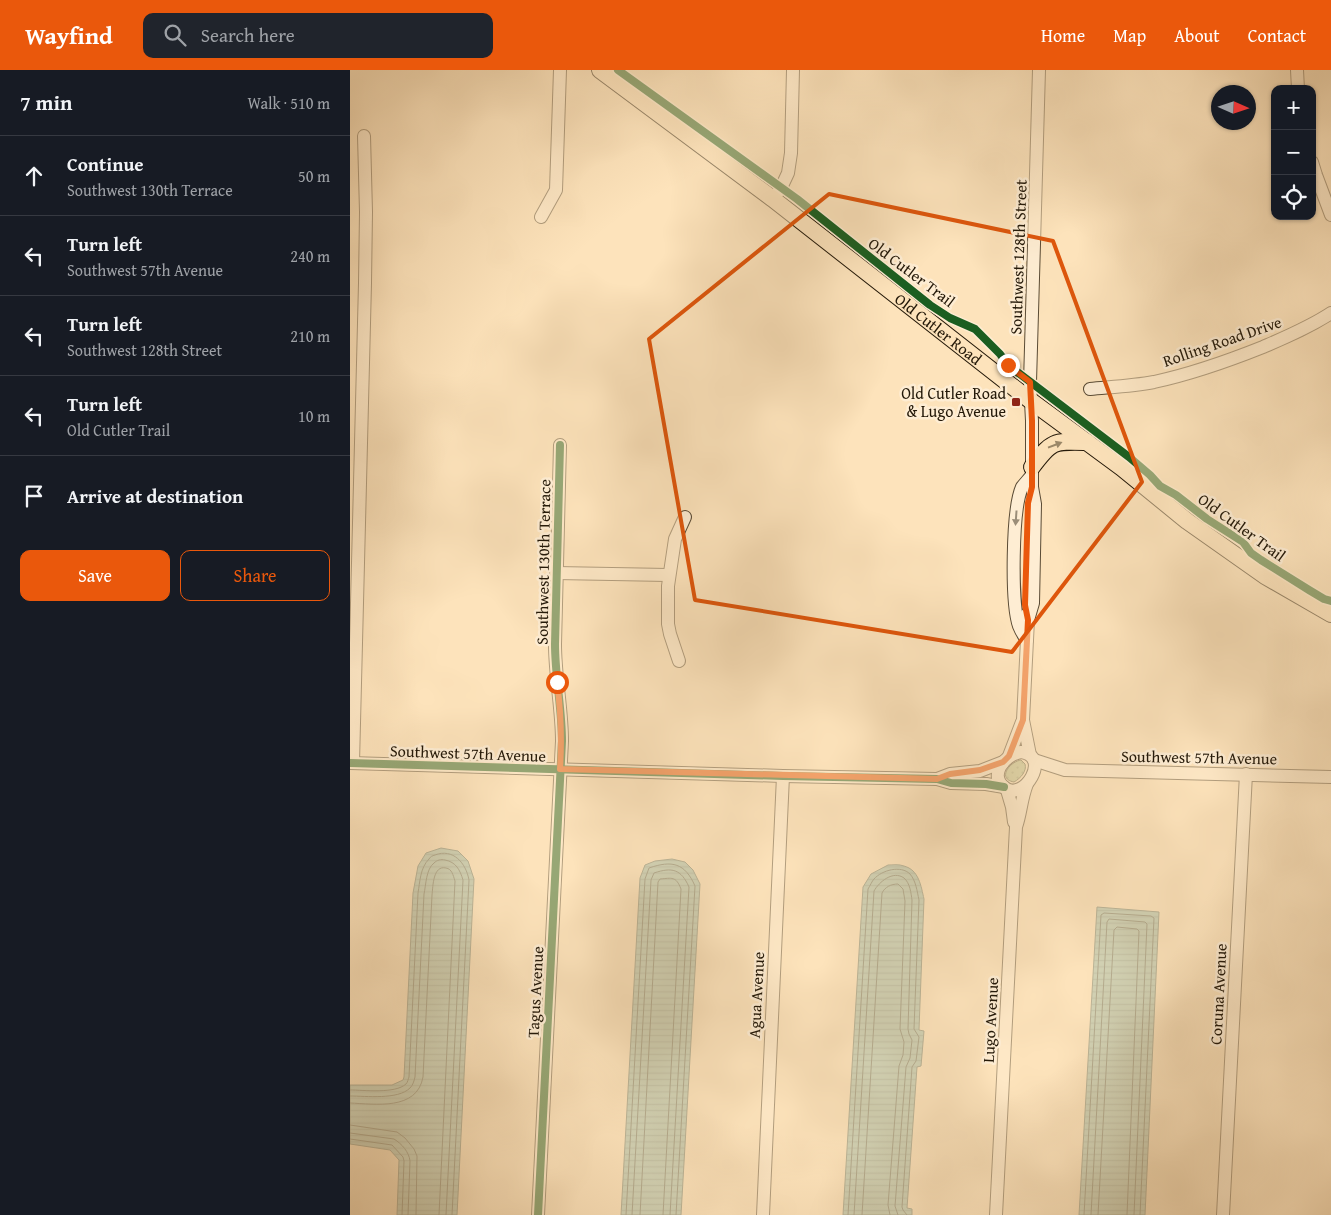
<!DOCTYPE html>
<meta charset="utf-8">
<style>
body{margin:0;font-family:"Gentium Book Plus",serif;background:#20242c;color:#f1f3f6}
.controls{position:absolute;right:15px;top:15px;display:grid;overflow:hidden;border-radius:10px;box-shadow:0 1px 4px #0004}
.controls button{width:45px;height:45px;display:grid;place-items:center;padding:0;border:0;border-bottom:1px solid #363941;background:#171b24;color:#f1f3f6;font:25px sans-serif}
.compass{position:absolute;left:861px;top:15px;width:45px;height:45px;border-radius:50%;background:#171b24;box-shadow:0 1px 4px #0004;rotate:93deg}
.stop{position:absolute;width:15px;height:15px;margin:-11px;border:4px solid #ea580c;border-radius:50%;background:#fff}
.stop.end{background:#ea580c;border-color:#fff;box-shadow:0 1px 5px #0008}
.list{margin:0;padding:0;list-style:none}
h2{display:flex;justify-content:space-between;align-items:center;height:65px;margin:0;padding:0 20px;font-size:21px}
h2 small{font-size:16px;font-weight:400;color:#9ea1a6}
.list li{display:grid;grid-template-columns:32px 1fr auto;gap:15px;align-items:center;box-sizing:border-box;height:80px;padding:0 20px;border-top:1px solid #363941}
.list b{display:block;font-size:19px;white-space:nowrap}
.list p{margin:0;font-size:16px;white-space:nowrap;color:#9ea1a6}
.list em{font-size:16px;font-style:normal;color:#9ea1a6}
.actions{display:flex;gap:10px;padding:15px 20px}
.actions a{flex:1;padding:11px 0;border:1px solid #ea580c;border-radius:10px;text-align:center;font-size:18px;color:#ea580c}
.actions .main{background:#ea580c;color:#fff}
.icon{flex:none;width:28px;height:28px;fill:none;stroke:currentColor;stroke-width:2;stroke-linecap:round;stroke-linejoin:round}
.map{position:relative;flex:none;width:981px;height:1145px;overflow:hidden}
header{display:flex;align-items:center;gap:30px;box-sizing:border-box;height:70px;padding:0 25px;background:#ea580c;color:#fff}
header strong{font-size:24px}
nav{display:flex;gap:28px;margin-inline-start:auto;font-size:18px}
.search{width:350px;height:45px;background:#20242c;display:flex;align-items:center;gap:12px;box-sizing:border-box;padding:0 18px;border-radius:10px;color:#9ea1a6;font-size:19px}
main{display:flex}
aside{flex:1;background:#171b24}
.map>svg:first-child{display:block}
</style>
<header>
<strong>Wayfind</strong>
<div class="search"><svg class="icon" aria-label="search" viewBox="0 0 24 24"><circle cx="10" cy="10" r="6"/><path d="M15 15l6 6"/></svg>Search here</div>
<nav><a>Home</a><a>Map</a><a>About</a><a>Contact</a></nav>
</header>
<main>
<aside>
<h2>7 min<small>Walk · 510 m</small></h2>
<ul class="list">
<li><svg class="icon" aria-label="ahead" viewBox="0 0 24 24"><path d="M12 20V5M6 11l6-6 6 6"/></svg><div><b>Continue</b><p>Southwest 130th Terrace</p></div><em>50 m</em></li>
<li><svg class="icon" aria-label="left" viewBox="0 0 24 24"><path d="M17 20v-9H6M10 6l-5 5 5 5"/></svg><div><b>Turn left</b><p>Southwest 57th Avenue</p></div><em>240 m</em></li>
<li><svg class="icon" aria-label="left" viewBox="0 0 24 24"><path d="M17 20v-9H6M10 6l-5 5 5 5"/></svg><div><b>Turn left</b><p>Southwest 128th Street</p></div><em>210 m</em></li>
<li><svg class="icon" aria-label="left" viewBox="0 0 24 24"><path d="M17 20v-9H6M10 6l-5 5 5 5"/></svg><div><b>Turn left</b><p>Old Cutler Trail</p></div><em>10 m</em></li>
<li><svg class="icon" aria-label="arrive" viewBox="0 0 24 24"><path d="M6 21V4h12l-3 4 3 4H6"/></svg><div><b>Arrive at destination</b></div></li>
</ul>
<div class="actions"><a class="main">Save</a><a>Share</a></div>
</aside>
<div class="map">
<svg width="981" height="1145" viewBox="0 0 981 1145">
<defs>
<pattern id="grass-dots" width="8" height="8" patternUnits="userSpaceOnUse" patternTransform="scale(1.25)"><rect width="8" height="8" fill="#bfc490"/><path d="M2 2h.1M6 6h.1" fill="none" stroke="#a4a87b" stroke-width="1.8" stroke-linecap="round"/></pattern>
<pattern id="water-rules" width="6" height="5" patternUnits="userSpaceOnUse" patternTransform="scale(1.25)"><rect width="6" height="5" fill="#9fbeae"/><path d="M0 2.5h6" fill="none" stroke="#89a394"/></pattern>
</defs>
<rect width="100%" height="100%" fill="#fde3bb"/>
<filter id="stains"><feTurbulence type="fractalNoise" baseFrequency=".004" numOctaves="4"/><feColorMatrix values="0 0 0 0 .2 0 0 0 0 .09 0 0 0 0 .02 0 0 0 .5 -.17"/></filter>
<radialGradient id="worn" r=".72"><stop offset=".6" stop-color="#630" stop-opacity="0"/><stop offset="1" stop-color="#630" stop-opacity=".3"/></radialGradient>
<path fill="url(#grass-dots)" stroke="#716e4c" d="M671,690L675,694C677,701 671,708 664,712C647,709 659,692 671,690Z"/>
<g fill="url(#water-rules)" stroke="#6d7c6c">
<polygon points="91,778 108,781 118,791 124,809 107,1145 47,1145 49,1090 40,1080 0,1074 0,1015 42,1015 53,1010 54,1007 63,823 68,796 76,783"/>
<polygon points="322,789 335,792 343,800 350,814 331,1145 271,1145 290,808 295,795 305,791"/>
<path d="M538,795C543,795 549,794 554,796C569,800 571,816 574,829L569,960L574,961L571,996L567,997L557,1138L562,1139V1145H493L513,817L521,804Z"/>
<polygon points="747,837 809,842 795,1145 729,1145"/>
</g>
<g fill="none" stroke-linecap="round" stroke-linejoin="round">
<g stroke="#616b5b" stroke-width="1">
<path d="M0,1020C14,1020 45,1024 56,1014C58,1012 58,1009 59,1007L68,823C70,812 70,798 79,789C81,786 82,786 85,785C103,778 116,793 119,810L102,1145"/>
<path d="M0,1026C16,1026 48,1030 60,1018C63,1015 64,1011 65,1007L74,824C76,815 76,799 84,793C87,790 91,789 95,790C106,792 110,800 113,810L96,1145"/>
<path d="M0,1033C25,1034 67,1041 73,1007L82,825C83,816 83,795 96,798C102,799 103,805 105,811L89,1145"/>
<polyline points="0,1055 47,1062 55,1068 64,1079 67,1086 66,1145"/>
<path d="M0,1063L44,1069C52,1074 59,1082 60,1091L58,1145"/>
<polyline points="0,1069 42,1075 53,1087 54,1091 52,1145"/>
<path d="M276,1145L295,809L299,798C322,790 335,793 345,816L326,1145"/>
<path d="M282,1145L301,810L304,803C322,797 331,799 339,817L320,1145"/>
<path d="M290,1145L308,812L310,809C322,808 326,806 331,819L313,1145"/>
<path d="M498,1145L518,819C520,816 522,811 524,809C532,800 551,795 560,804C566,811 567,821 569,830L564,959L569,967L566,991L562,997L552,1137L553,1140L557,1145"/>
<path d="M504,1145L524,821C529,812 543,800 554,808C560,813 561,823 562,830L558,959L559,964L562,970L560,988L556,997L545,1136L548,1145"/>
<path d="M512,1145L532,823C535,817 541,814 548,814L553,819L555,831L550,959L554,972L553,985L549,996L538,1135L540,1145"/>
<polyline points="734,1145 751,845 754,843 801,846 804,848 790,1145"/>
<polyline points="741,1145 757,852 759,849 795,852 797,854 784,1145"/>
<polyline points="748,1145 764,860 767,857 787,859 789,861 777,1145"/>
</g>
<defs>
<g id="minor">
<polyline points="947,0 948,19"/>
<polyline points="962,92 966,105 981,145"/>
<polyline points="423,129 431,118 438,103 441,83 443,0"/>
<polyline points="191,147 206,120 210,0"/>
<path d="M740,319C761,317 783,316 804,312C841,304 878,291 913,277C936,267 960,257 981,243"/>
<polyline points="206,503 318,505"/>
<polyline points="677,544 678,550 673,650 680,685"/>
<polyline points="678,550 683,533 685,434 682,417 682,351 680,312 689,0"/>
<path d="M677,570C674,566 671,561 669,556C661,533 662,439 672,417C675,413 679,409 682,405"/>
<polyline points="329,591 320,564 318,554 318,516 325,469 335,447"/>
<path d="M671,682C702,686 674,732 655,718C638,706 654,685 671,682Z"/>
<polyline points="659,686 672,652"/>
<polyline points="684,690 715,700 981,707"/>
<polyline points="0,693 433,706 587,709 601,713 636,714 654,717"/>
<polyline points="3,693 15,213 16,142 14,66"/>
<polyline points="587,709 600,704 630,701 653,692"/>
<polyline points="657,720 662,737 664,752"/>
<path d="M188,1145L212,671C212,639 205,607 205,574L210,375"/>
<polyline points="413,1145 433,706"/>
<path d="M646,1145L666,757C671,743 671,729 677,714"/>
<polyline points="873,1145 896,704"/>
</g>
<g id="major">
<path id="s1" d="M250,0L423,129L681,331L772,398L837,451L915,506L981,544"/>
<path d="M682,397C702,370 704,371 737,372"/>
</g>
</defs>
<use href="#minor" stroke="#5a4b35" stroke-width="14"/>
<use href="#major" stroke="#231808" stroke-width="18"/>
<use href="#minor" stroke="#feedd3" stroke-width="12"/>
<use href="#major" stroke="#fde3bb" stroke-width="16"/>
<defs>
<g id="cycleway">
<polyline points="268,0 447,129 580,235 600,248 625,259 650,284 658,295 779,387 800,405 810,416 826,425 857,449 893,472 901,483 911,490 959,520 974,529 981,531"/>
<polyline points="0,693 433,706 587,709 601,713 636,714 654,717"/>
<path d="M188,1145L212,671C212,639 205,607 205,574L210,375"/>
</g>
</defs>
<use href="#cycleway" stroke="#feedd3" stroke-width="11"/>
<use href="#cycleway" stroke="#1b5e20" stroke-width="8"/>
</g>
<defs><path id="oneway-solid" d="M-6-.8H1V-3.2L6.5 0L1 3.2V.8H-6Z" transform="scale(1.25)"/></defs>
<use fill="#9b886a" href="#oneway-solid" transform="translate(705 375) rotate(-21)"/>
<use fill="#9b8d78" href="#oneway-solid" transform="translate(666 448) rotate(94)"/>
<g fill="none" stroke-linecap="round" stroke-linejoin="round">
<path stroke="#ea580c" stroke-width="6" d="M207,612C211,642 212,669 210,699L587,709L600,704L630,700L653,692L659,686L673,650L678,550L675,535L678,433L682,417V351L680,312L658,295"/>
</g>
<path d="M0 0H981V1145H0ZM479,124L703,171L792,412L662,582L345,530L299,269Z" fill="#fde3bb" fill-opacity=".55" fill-rule="evenodd"/>
<path fill="none" stroke="#de560c" stroke-width="4" stroke-linejoin="round" d="M479,124L703,171L792,412L662,582L345,530L299,269Z"/>
<rect fill="#8f2418" stroke="#feedd3" stroke-width="2" x="661" y="327" width="10" height="10" rx="2.5"/>
<g text-anchor="middle" dominant-baseline="central" stroke-width="5" stroke-linejoin="round" paint-order="stroke">
<g font-size="16" fill="#231808" stroke="#feedd3">
<text transform="translate(668 187) rotate(-88)">Southwest 128th Street</text>
<text transform="translate(562 202) rotate(37)">Old Cutler Trail</text>
<text stroke="none"><textPath href="#s1" startOffset="426">Old Cutler Road</textPath></text>
<text transform="translate(872 271) rotate(-19)">Rolling Road Drive</text>
<text transform="translate(892 457) rotate(36)">Old Cutler Trail</text>
<text transform="translate(193 492) rotate(-89)">Southwest 130th Terrace</text>
<text transform="translate(118 683) rotate(2)">Southwest 57th Avenue</text>
<text transform="translate(849 687) rotate(1)">Southwest 57th Avenue</text>
<text transform="translate(185 922) rotate(-87)">Tagus Avenue</text>
<text transform="translate(868 924) rotate(-87)">Coruna Avenue</text>
<text transform="translate(406 925) rotate(-87)">Agua Avenue</text>
<text transform="translate(640 950) rotate(-87)">Lugo Avenue</text>
</g>
<g font-size="16" fill="#231808" stroke="#feedd3" text-anchor="end">
<text x="656" y="323">Old Cutler Road<tspan x="656" dy="18">&amp; Lugo Avenue</tspan></text>
</g>
</g>
<rect width="100%" height="100%" filter="url(#stains)"/>
<rect width="100%" height="100%" fill="url(#worn)"/>
</svg>
<div class="controls">
<button>+</button>
<button>−</button>
<button><svg class="icon" aria-label="locate" viewBox="0 0 24 24"><circle cx="12" cy="12" r="6"/><path d="M12 2v4M12 18v4M2 12h4M18 12h4"/></svg></button>
</div>
<svg class="compass" viewBox="-18 -18 36 36"><path d="M0-13l5 13h-10z" fill="#e53935"/><path d="M0 13l5-13h-10z" fill="#9ea1a6"/></svg>
<div class="stop" style="left:207px;top:612px"></div>
<div class="stop end" style="left:658px;top:295px"></div>
</div>
</main>
